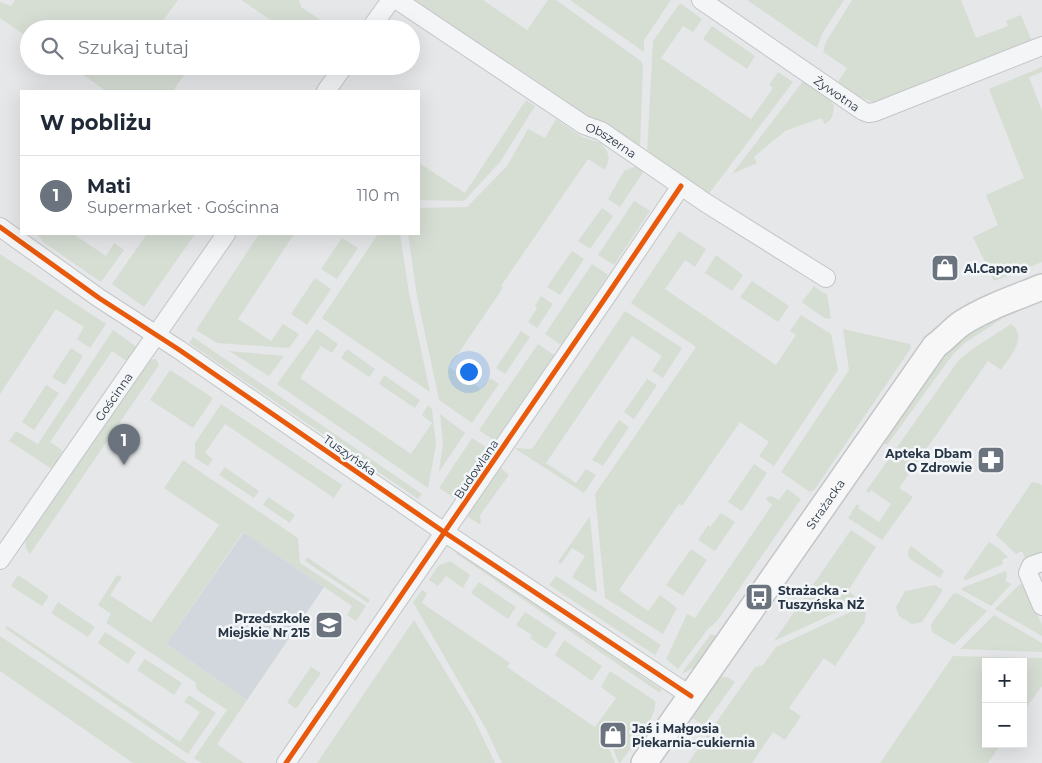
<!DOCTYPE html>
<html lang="pl">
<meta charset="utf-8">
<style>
body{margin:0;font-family:Montserrat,sans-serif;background:#f6f6f7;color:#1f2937}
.controls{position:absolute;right:15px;bottom:15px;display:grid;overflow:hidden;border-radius:0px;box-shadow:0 5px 20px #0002}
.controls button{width:45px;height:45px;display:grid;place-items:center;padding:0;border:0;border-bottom:1px solid #e0e1e3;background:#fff;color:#1f2937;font:25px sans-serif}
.you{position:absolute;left:468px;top:371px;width:18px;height:18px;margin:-12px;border:4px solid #fff;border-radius:50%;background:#1a73e8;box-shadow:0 0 0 8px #1a73e833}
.badge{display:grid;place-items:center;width:32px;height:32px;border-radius:50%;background:#6b747e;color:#fff;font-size:16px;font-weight:700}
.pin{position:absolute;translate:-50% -41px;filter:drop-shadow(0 1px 2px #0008)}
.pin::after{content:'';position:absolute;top:26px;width:18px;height:15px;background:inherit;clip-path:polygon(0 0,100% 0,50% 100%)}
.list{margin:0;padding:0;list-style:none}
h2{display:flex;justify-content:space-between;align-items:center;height:65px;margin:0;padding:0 20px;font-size:21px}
h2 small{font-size:16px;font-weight:400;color:#747a83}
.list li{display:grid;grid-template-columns:32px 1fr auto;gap:15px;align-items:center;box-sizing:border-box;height:80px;padding:0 20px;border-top:1px solid #e0e1e3}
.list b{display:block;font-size:19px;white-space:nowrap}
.list p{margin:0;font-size:16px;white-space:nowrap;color:#747a83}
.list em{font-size:16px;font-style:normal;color:#747a83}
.icon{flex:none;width:28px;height:28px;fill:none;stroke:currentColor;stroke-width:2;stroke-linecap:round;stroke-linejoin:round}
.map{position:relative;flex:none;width:1042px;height:763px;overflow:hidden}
.search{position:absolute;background:#fff;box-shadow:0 5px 20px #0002;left:20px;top:20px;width:400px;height:55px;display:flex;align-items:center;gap:12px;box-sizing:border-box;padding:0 18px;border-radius:28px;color:#747a83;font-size:19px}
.panel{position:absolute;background:#fff;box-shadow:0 5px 20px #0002;left:20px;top:90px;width:400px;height:145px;border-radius:0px}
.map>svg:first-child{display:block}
</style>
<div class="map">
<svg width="1042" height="763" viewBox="0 0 1042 763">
<rect width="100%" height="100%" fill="#e5e7e9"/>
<polygon fill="#d2d7dd" points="244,532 324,587 247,700 166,644"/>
<g fill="#d6ded4">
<polygon points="15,0 178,0 157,29 29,29 29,38 0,18 0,2 11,6"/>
<polygon points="241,0 299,0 301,7 334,29 284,29"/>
<polygon points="414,0 483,0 527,30 548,0 556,0 641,61 643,66 640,150 586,120 411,4"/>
<polygon points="570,0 671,0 644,40 644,52"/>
<polygon points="747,0 844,0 822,34 817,48"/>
<path d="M852,0H961L976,38L1008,26L1006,21L1021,15L1033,44L876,103C861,99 850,91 838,82L847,68L823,52L826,42Z"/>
<polygon points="680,3 702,19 693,32 683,26 661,58 751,119 773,88 769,85 778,72 793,82 708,195 647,154 653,41"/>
<polygon points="712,26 755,56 747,69 703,39"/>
<polygon points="70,66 190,66 173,91 106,91"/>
<polygon points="1042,67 1042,72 1029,77 1042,111 1042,262 994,281 973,237 998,225 986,195 1024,178 989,89"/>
<path d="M804,80L827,97L834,105C833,115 833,119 825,124L821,118L785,131L754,157L757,163L732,174Z"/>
<polygon points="526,100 535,106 500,162 464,201 419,200 419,163 465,193"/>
<polygon points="556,119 582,137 601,143 607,151 609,159 605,170 588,159 501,286 503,288 449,367 481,389 490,378 499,384 472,423 439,400 417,296 408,234 419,234 419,208 467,207 507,166 528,129 545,138"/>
<polygon points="637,166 644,171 620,207 608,199 624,171"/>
<polygon points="634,201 650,211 614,265 598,255"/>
<polygon points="602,208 613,216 590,249 578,241"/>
<polygon points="679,231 706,249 695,267 685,260 665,289 776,365 796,335 790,331 801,315 831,334 838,370 774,466 759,456 769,442 740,422 682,506 679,504 619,590 648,611 660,595 677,608 663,634 605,598 595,494 696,347 631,303"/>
<polygon points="37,234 77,234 76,236 106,256 114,243 124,250 101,282 43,242"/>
<polygon points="147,234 195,234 144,307 112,284"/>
<polygon points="259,234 294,234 238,319 271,341 283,324 299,334 289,348 217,343 196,330"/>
<polygon points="378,234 400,234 409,293 430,392 322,318"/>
<polygon points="342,238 358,248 337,279 321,269"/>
<polygon points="572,251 584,259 560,295 547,287"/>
<polygon points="0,254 106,324 90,348 77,339 84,327 56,309 0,394"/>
<polygon points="716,255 743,275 732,291 705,273"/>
<polygon points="592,264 608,275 561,345 545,334"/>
<polygon points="315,278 331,289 307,325 291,314"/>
<polygon points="752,281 789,306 778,322 740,297"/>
<polygon points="814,286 823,293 827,294 831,319 824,318 802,302"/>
<polygon points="541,296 553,304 537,328 528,322 537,308 535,306"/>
<polygon points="625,311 682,348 663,378 652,371 662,356 632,336 546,463 576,483 586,469 596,475 584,493 514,448 532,449"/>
<polygon points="995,318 1002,319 966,342 954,353 887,445 882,442 927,377 948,350 963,336"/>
<path d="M1011,324C1029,337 1009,358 1001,370L988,361L899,488L913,497L882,540L848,518L857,504L860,506L858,508L879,522L891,504L871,490L869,493L866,491L958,361L971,350Z"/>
<polygon points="317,329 338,344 332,353 321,346 300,378 411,454 432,423 422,415 428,405 432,409 436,445 428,488 277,384"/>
<polygon points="843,329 910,344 911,348 814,490 810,492 781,472 849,370"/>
<polygon points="113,330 138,348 130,360 125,360 112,351 50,442 63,451 52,469 9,441 16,431 38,444"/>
<polygon points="521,331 530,337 505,374 496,368"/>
<polygon points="193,337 422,494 418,499 189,343"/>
<polygon points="538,344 554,355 495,441 479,430"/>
<polygon points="71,348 83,356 65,385 52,377"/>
<polygon points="347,349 375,369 369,377 341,358"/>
<polygon points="229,351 284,356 269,376"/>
<path d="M156,359L159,365L30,554C24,548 25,543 27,536L150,360Z"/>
<polygon points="170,370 213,398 193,428 150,400"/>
<polygon points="384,375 420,400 415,408 379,384"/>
<polygon points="647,379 657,385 634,419 624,412"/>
<polygon points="46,385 59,393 34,430 22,422"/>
<polygon points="221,404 342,485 334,498 225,424 205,453 213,459 208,466 195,458 195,443"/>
<polygon points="440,414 465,433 439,472 443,442"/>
<polygon points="619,420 629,427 603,466 592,460"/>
<polygon points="472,438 489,449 456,499 439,488"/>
<polygon points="183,460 298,538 300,563 366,606 356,621 347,615 352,606 243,532 166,644 247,700 217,744 244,763 202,763 194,758 227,710 197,690 195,682 106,623 111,614 98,605 117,575 122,577 110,595 151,622 219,525 164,488"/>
<polygon points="754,464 767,473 742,511 728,502"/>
<polygon points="225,467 259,491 254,498 219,475"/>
<polygon points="500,467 509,475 480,515 481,525 468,517 469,511"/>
<polygon points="1032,482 1038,483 1042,485 1042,557 1027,563 1022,551 1016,554 996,535"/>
<polygon points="787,489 801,499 717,621 708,629 678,669 666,659 687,614 695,618 772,505 766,499 768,497 771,496 779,500"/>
<polygon points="268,497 295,515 290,523 263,505"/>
<polygon points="721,513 735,522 715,551 698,540 708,525 710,527"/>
<polygon points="590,516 597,593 572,577 585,556 572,548 561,564 558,562"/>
<polygon points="851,530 876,547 848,591 861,601 774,641"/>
<polygon points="989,542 997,547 1008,557 1002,560 1003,564 966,580 963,579"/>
<path d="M911,546L944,571L940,578L910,559C907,555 908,550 911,546Z"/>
<polygon points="691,549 707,560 683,596 666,585"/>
<polygon points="455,553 461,553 469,557 661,689 660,693"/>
<polygon points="307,557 370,600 368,603 305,561"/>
<polygon points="450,561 470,575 463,588 446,576 438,586 429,580 438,566"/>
<polygon points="1006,571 1007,576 1005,581 1011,584 991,606 962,590 962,588"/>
<polygon points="18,575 49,596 42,606 11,586"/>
<polygon points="556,576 661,645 655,655 549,585"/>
<polygon points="479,582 516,607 508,619 471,593"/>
<polygon points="1020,584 1024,585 1042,625 1042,636 995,609"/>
<polygon points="935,585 943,590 922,622 912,624 899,616 896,607 905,591"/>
<path d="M422,590L427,593L422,603L510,663L507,667L595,727L616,698L601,687L610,671L655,701C658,717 630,749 620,763H619L613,749L626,730L613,721L600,740L608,746L615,763H502L486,729L413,602Z"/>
<polygon points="957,593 987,611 954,645 932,632 931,624 953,594"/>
<polygon points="58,602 95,627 88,637 51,613"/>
<polygon points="853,611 866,612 865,621 835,666 824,658 789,708 801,716 785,740 773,732 752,763 688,763 755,667 763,665 776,647"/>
<polygon points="525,612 557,633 546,649 530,638 532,635 516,625"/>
<polygon points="994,615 1042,643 1042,652 960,649"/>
<polygon points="414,620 473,717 495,763 317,763"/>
<polygon points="7,626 180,742 200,712 184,702 189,695 216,713 188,754 5,628"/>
<polygon points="105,632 136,652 128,664 98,643"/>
<path d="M711,634L717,636C708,647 697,671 682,673Z"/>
<polygon points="0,636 187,763 133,763 0,671"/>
<polygon points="564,640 602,666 592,681 555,655"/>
<polygon points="953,656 1042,658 1042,686 1023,712 1023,662 986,662 986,744 1001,744 988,763 880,763"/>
<polygon points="145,659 182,683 174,695 137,670"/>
<polygon points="311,667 321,673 296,709 287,702"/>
<polygon points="721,677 727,677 735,682 704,725 690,717 717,678"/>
</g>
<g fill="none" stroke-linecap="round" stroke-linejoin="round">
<defs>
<g id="street">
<path id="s1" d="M397,0L584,125L601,131L706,203L826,278"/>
<path id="s2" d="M701,0L863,111L868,113L875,112L1042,46"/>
<polyline points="370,29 391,0"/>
<polyline points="326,91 344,66"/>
<polyline points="0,227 99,298 178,349 444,532 691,696"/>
<path id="s3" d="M0,560L226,234"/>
<polyline points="1042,562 1031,566 1028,573 1042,606"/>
<polyline points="286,763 608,294 681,186"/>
</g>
<g id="secondary">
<path id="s4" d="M644,763L935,346C945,339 952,330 962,323C987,307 1015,298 1042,287"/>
</g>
</defs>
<use href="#street" stroke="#c3c5c7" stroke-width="20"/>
<use href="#secondary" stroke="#c3c5c7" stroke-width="28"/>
<use href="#street" stroke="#f4f5f6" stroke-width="18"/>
<use href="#secondary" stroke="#f7f7f8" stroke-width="25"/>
<defs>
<g id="cycleway">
<polyline points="0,227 99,298 178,349 444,532 691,696"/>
<polyline points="286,763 608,294 681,186"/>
</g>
</defs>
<use href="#cycleway" stroke="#f3f6f8" stroke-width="8"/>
<use href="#cycleway" stroke="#e8590c" stroke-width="5"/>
</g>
<defs>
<symbol id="shop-square" viewBox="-11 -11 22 22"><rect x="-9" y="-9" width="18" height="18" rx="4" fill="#6b747e" stroke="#f3f6f8"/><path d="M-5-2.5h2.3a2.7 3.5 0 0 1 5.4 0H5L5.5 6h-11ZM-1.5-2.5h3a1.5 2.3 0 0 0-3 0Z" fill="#fff"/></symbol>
<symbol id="pharmacy-square" viewBox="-11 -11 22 22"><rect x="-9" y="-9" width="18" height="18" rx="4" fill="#6b747e" stroke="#f3f6f8"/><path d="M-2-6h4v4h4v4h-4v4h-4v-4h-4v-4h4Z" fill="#fff"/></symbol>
<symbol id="bus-square" viewBox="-11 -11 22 22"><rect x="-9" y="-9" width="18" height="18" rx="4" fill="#6b747e" stroke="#f3f6f8"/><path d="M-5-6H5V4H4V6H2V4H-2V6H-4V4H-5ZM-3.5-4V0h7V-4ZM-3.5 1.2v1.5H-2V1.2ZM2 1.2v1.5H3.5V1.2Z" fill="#fff"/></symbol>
<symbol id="school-square" viewBox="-11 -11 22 22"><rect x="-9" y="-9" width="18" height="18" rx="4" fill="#6b747e" stroke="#f3f6f8"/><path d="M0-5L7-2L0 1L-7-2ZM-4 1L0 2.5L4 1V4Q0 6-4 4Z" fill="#fff"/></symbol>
</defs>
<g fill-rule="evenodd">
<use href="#shop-square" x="929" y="252" width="32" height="32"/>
<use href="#pharmacy-square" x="975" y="444" width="32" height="32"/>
<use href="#bus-square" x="743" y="581" width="32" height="32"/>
<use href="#school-square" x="313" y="609" width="32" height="32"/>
<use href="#shop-square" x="597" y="719" width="32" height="32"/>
</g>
<g text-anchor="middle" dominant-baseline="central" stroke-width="5" stroke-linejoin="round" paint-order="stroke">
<g font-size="12" fill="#293645" stroke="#f3f6f8">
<text stroke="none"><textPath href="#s2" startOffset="165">Żywotna</textPath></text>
<text stroke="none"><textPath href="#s1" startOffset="256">Obszerna</textPath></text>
<text stroke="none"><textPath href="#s3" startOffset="199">Gościnna</textPath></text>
<text transform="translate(350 455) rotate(35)">Tuszyńska</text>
<text transform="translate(476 469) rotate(-56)">Budowlana</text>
<text stroke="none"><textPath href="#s4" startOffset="316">Strażacka</textPath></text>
</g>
<g font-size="12" font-weight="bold" fill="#293645" stroke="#f3f6f8" text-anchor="start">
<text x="964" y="268">Al.Capone</text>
<text x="972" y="453" text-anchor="end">Apteka Dbam<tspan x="972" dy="14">O Zdrowie</tspan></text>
<text x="778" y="590">Strażacka -<tspan x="778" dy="14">Tuszyńska NŻ</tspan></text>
<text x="310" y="618" text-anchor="end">Przedszkole<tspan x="310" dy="14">Miejskie Nr 215</tspan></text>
<text x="632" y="728">Jaś i Małgosia<tspan x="632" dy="14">Piekarnia-cukiernia</tspan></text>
</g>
</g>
</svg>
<div class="controls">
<button>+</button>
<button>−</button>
</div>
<div class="you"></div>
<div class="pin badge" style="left:124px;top:465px">1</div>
<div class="search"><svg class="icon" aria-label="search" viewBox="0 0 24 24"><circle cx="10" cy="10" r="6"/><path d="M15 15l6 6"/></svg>Szukaj tutaj</div>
<section class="panel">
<h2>W pobliżu<small></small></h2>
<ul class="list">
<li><span class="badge">1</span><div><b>Mati</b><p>Supermarket · Gościnna</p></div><em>110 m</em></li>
</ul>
</section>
</div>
